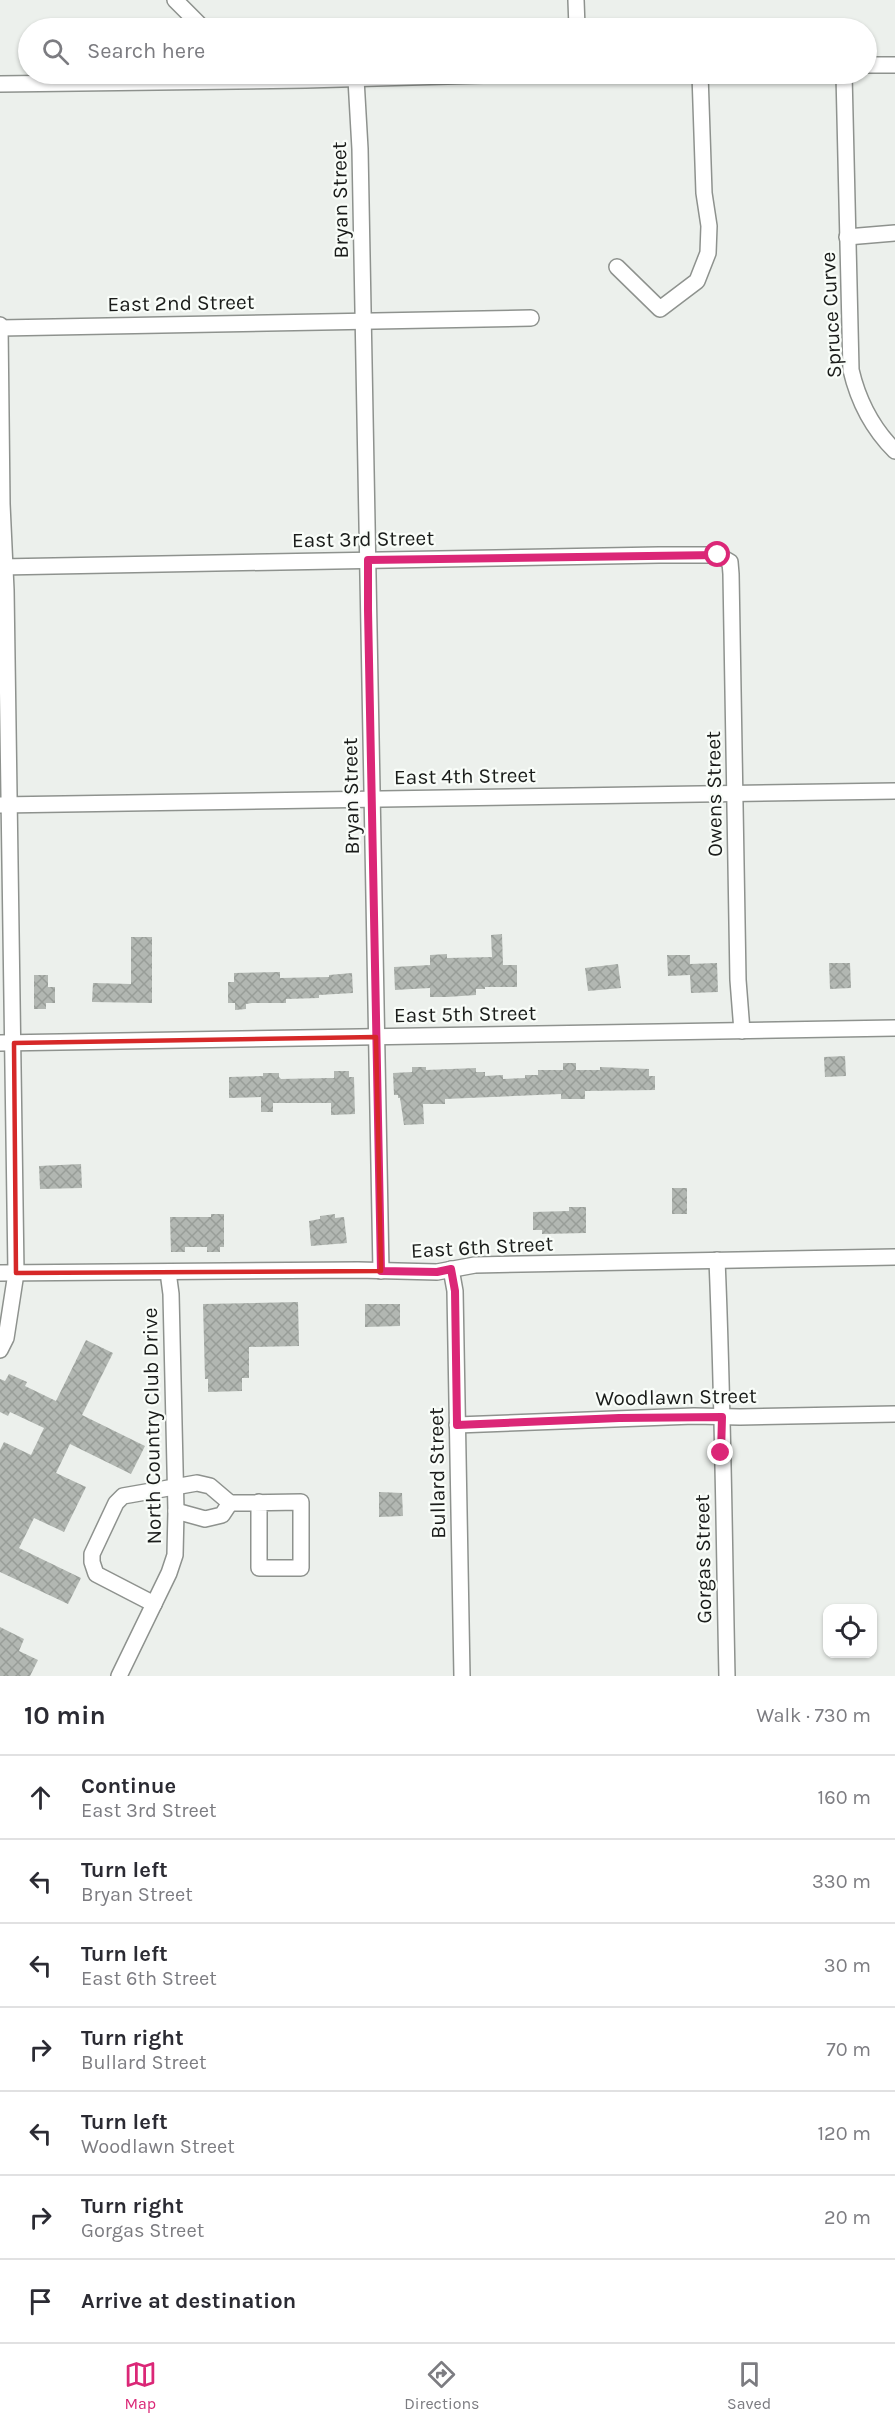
<!DOCTYPE html>
<meta charset="utf-8">
<style>
body{margin:0;font-family:Karla,sans-serif;background:#f7f7f7;color:#2b2b33}
.controls{position:absolute;right:18px;bottom:18px;display:grid;overflow:hidden;border-radius:12px;box-shadow:0 2px 4px #0004}
.controls button{width:54px;height:54px;display:grid;place-items:center;padding:0;border:0;border-bottom:2px solid #e1e1e2;background:#fff;color:#2b2b33;font:30px sans-serif}
.stop{position:absolute;width:18px;height:18px;margin:-14px;border:4px solid #db2777;border-radius:50%;background:#fff}
.stop.end{background:#db2777;border-color:#fff;box-shadow:0 2px 6px #0008}
.list{margin:0;padding:0;list-style:none}
h2{display:flex;justify-content:space-between;align-items:center;height:78px;margin:0;padding:0 24px;font-size:26px}
h2 small{font-size:20px;font-weight:400;color:#7c7c81}
.list li{display:grid;grid-template-columns:39px 1fr auto;gap:18px;align-items:center;box-sizing:border-box;height:84px;padding:0 24px;border-top:2px solid #e1e1e2}
.list b{display:block;font-size:22px;white-space:nowrap}
.list p{margin:0;font-size:20px;white-space:nowrap;color:#7c7c81}
.list em{font-size:20px;font-style:normal;color:#7c7c81}
.icon{flex:none;width:33px;height:33px;fill:none;stroke:currentColor;stroke-width:2;stroke-linecap:round;stroke-linejoin:round}
.map{position:relative;flex:none;width:895px;height:1676px;overflow:hidden}
.search{position:absolute;background:#fff;box-shadow:0 2px 4px #0004;left:18px;right:18px;top:18px;height:66px;display:flex;align-items:center;gap:15px;box-sizing:border-box;padding:0 21px;border-radius:33px;color:#7c7c81;font-size:22px}
.sheet{height:666px;background:#fff}
nav{display:flex;justify-content:space-around;align-items:center;box-sizing:border-box;height:84px;border-top:2px solid #e1e1e2;background:#fff;font-size:16px;color:#7c7c81}
nav a{display:grid;justify-items:center;gap:3px}
nav .on{color:#db2777}
.map>svg:first-child{display:block}
</style>
<div class="map">
<svg width="895" height="1676" viewBox="0 0 895 1676">
<defs>
<pattern id="building-cross-hatch" width="8" height="8" patternUnits="userSpaceOnUse" patternTransform="scale(1.5)"><rect width="8" height="8" fill="#b2b7b2"/><path d="M0 0l8 8M0 8l8-8" fill="none" stroke="#989d98"/></pattern>
</defs>
<rect width="100%" height="100%" fill="#ecf0ec"/>
<g fill="url(#building-cross-hatch)">
<polygon points="502,934 503,965 517,965 517,987 485,987 485,989 476,989 476,995 447,997 430,997 430,988 395,990 394,967 430,965 430,955 447,954 447,958 492,957 491,935"/>
<polygon points="131,937 152,937 152,1003 92,1002 93,983 131,984"/>
<polygon points="667,955 690,955 690,964 717,963 718,992 691,993 690,975 668,976"/>
<polygon points="829,963 850,963 851,988 830,989"/>
<polygon points="618,964 621,988 588,991 585,968"/>
<polygon points="280,972 280,978 329,977 329,975 352,973 353,993 319,995 319,998 286,999 286,1003 252,1003 246,1004 246,1009 235,1010 235,1003 228,1003 228,982 234,982 234,973"/>
<polygon points="34,975 48,975 48,987 55,987 55,1003 46,1003 46,1009 34,1009"/>
<polygon points="845,1056 846,1076 825,1077 824,1057"/>
<polygon points="563,1063 576,1063 576,1070 600,1070 600,1067 649,1069 649,1076 655,1076 655,1090 585,1091 585,1099 561,1099 561,1094 445,1099 445,1104 423,1104 424,1124 404,1125 400,1098 398,1098 398,1095 394,1095 393,1073 412,1072 412,1067 426,1067 426,1070 476,1068 476,1072 485,1072 485,1076 503,1075 503,1079 525,1078 525,1075 538,1075 538,1070 563,1070"/>
<polygon points="334,1071 349,1071 349,1077 354,1077 355,1114 331,1115 331,1103 273,1103 273,1112 261,1112 261,1097 229,1098 229,1077 263,1076 263,1073 279,1073 279,1077 281,1079 330,1078 334,1078"/>
<polygon points="81,1164 82,1188 40,1189 39,1166"/>
<rect x="672" y="1188" width="15" height="26"/>
<polygon points="569,1207 586,1207 586,1233 542,1234 542,1230 533,1230 533,1212 569,1211"/>
<polygon points="211,1214 224,1214 224,1247 220,1247 220,1252 207,1252 207,1247 185,1247 185,1252 171,1252 170,1217 211,1217"/>
<polygon points="335,1214 335,1218 344,1217 347,1243 311,1246 309,1221 320,1219 320,1216"/>
<polygon points="298,1302 299,1346 249,1347 249,1378 242,1378 242,1391 208,1392 208,1379 205,1379 203,1304"/>
<polygon points="365,1304 400,1304 400,1326 365,1327"/>
<polygon points="86,1340 113,1353 82,1415 145,1446 131,1474 70,1444 56,1473 86,1487 64,1532 34,1518 19,1548 81,1578 68,1604 0,1572 0,1450 4,1442 31,1455 44,1428 10,1412 8,1416 0,1412 0,1379 5,1381 9,1374 27,1382 25,1386 56,1401"/>
<polygon points="379,1492 402,1493 403,1516 379,1517"/>
<polygon points="0,1627 24,1639 19,1651 38,1660 30,1676 0,1676"/>
</g>
<g fill="none" stroke-linecap="round" stroke-linejoin="round">
<defs>
<g id="minor">
<polyline points="175,0 203,28"/>
<polyline points="576,0 577,28"/>
<polyline points="866,65 895,65"/>
<path d="M844,74L851,370C858,400 873,429 895,451"/>
<polyline points="356,79 360,149 381,1271"/>
<polyline points="0,84 306,80 515,74"/>
<polyline points="847,237 895,233"/>
<polyline points="617,267 660,309 697,281 708,253 709,226 704,193 700,74"/>
<polyline points="0,325 2,504 6,590 16,1273 6,1338 0,1350"/>
<polyline points="0,328 531,318"/>
<polyline points="0,567 659,555 718,555 730,562 731,574 738,980 742,1031"/>
<polyline points="0,805 895,791"/>
<polyline points="0,1043 895,1028"/>
<path d="M717,1260C723,1399 724,1537 727,1676"/>
<polyline points="451,1269 455,1291 462,1676"/>
<polyline points="0,1273 358,1270 437,1272 475,1265 895,1257"/>
<polyline points="457,1425 694,1416 740,1417 895,1414"/>
<polyline points="230,1503 301,1502 301,1568 259,1568 259,1502"/>
<polyline points="154,1604 96,1574 92,1562 92,1554 116,1503 123,1496 197,1483 210,1486 230,1503 222,1515 205,1519 176,1511"/>
<polyline points="119,1676 169,1573 175,1555 176,1511 171,1294 168,1272"/>
</g>
</defs>
<use href="#minor" stroke="#8e928e" stroke-width="18"/>
<use href="#minor" stroke="#fff" stroke-width="15"/>
</g>
<g fill="none" stroke-linecap="round" stroke-linejoin="round">
<polyline stroke="#db2777" stroke-width="8" points="718,555 368,560 368,610 381,1271 437,1272 451,1269 455,1291 457,1425 619,1418 722,1417 721,1453"/>
</g>
<path fill="none" stroke="#d62828" stroke-width="4.5" stroke-linejoin="round" d="M376,1037L381,1271L16,1273L14,1043Z"/>
<g text-anchor="middle" dominant-baseline="central" stroke-width="4.5" stroke-linejoin="round" paint-order="stroke">
<g font-size="21" fill="#1a1c1a" stroke="#f9fdf9">
<text transform="translate(340 200) rotate(-91)">Bryan Street</text>
<text transform="translate(181 303) rotate(-1)">East 2nd Street</text>
<text transform="translate(831 315) rotate(-93)">Spruce Curve</text>
<text transform="translate(363 539) rotate(-1)">East 3rd Street</text>
<text transform="translate(465 776) rotate(-1)">East 4th Street</text>
<text transform="translate(714 794) rotate(-91)">Owens Street</text>
<text transform="translate(351 796) rotate(-91)">Bryan Street</text>
<text transform="translate(465 1014) rotate(-1)">East 5th Street</text>
<text transform="translate(482 1247) rotate(-3)">East 6th Street</text>
<text transform="translate(676 1397) rotate(-1)">Woodlawn Street</text>
<text transform="translate(152 1426) rotate(-91)">North Country Club Drive</text>
<text transform="translate(437 1473) rotate(-91)">Bullard Street</text>
<text transform="translate(703 1559) rotate(-91)">Gorgas Street</text>
</g>
</g>
</svg>
<div class="controls">
<button><svg class="icon" aria-label="locate" viewBox="0 0 24 24"><circle cx="12" cy="12" r="6"/><path d="M12 2v4M12 18v4M2 12h4M18 12h4"/></svg></button>
</div>
<div class="stop" style="left:718px;top:555px"></div>
<div class="stop end" style="left:721px;top:1453px"></div>
<div class="search"><svg class="icon" aria-label="search" viewBox="0 0 24 24"><circle cx="10" cy="10" r="6"/><path d="M15 15l6 6"/></svg>Search here</div>
</div>
<section class="sheet">
<h2>10 min<small>Walk · 730 m</small></h2>
<ul class="list">
<li><svg class="icon" aria-label="ahead" viewBox="0 0 24 24"><path d="M12 20V5M6 11l6-6 6 6"/></svg><div><b>Continue</b><p>East 3rd Street</p></div><em>160 m</em></li>
<li><svg class="icon" aria-label="left" viewBox="0 0 24 24"><path d="M17 20v-9H6M10 6l-5 5 5 5"/></svg><div><b>Turn left</b><p>Bryan Street</p></div><em>330 m</em></li>
<li><svg class="icon" aria-label="left" viewBox="0 0 24 24"><path d="M17 20v-9H6M10 6l-5 5 5 5"/></svg><div><b>Turn left</b><p>East 6th Street</p></div><em>30 m</em></li>
<li><svg class="icon" aria-label="right" viewBox="0 0 24 24"><path d="M7 20v-9h11M14 6l5 5-5 5"/></svg><div><b>Turn right</b><p>Bullard Street</p></div><em>70 m</em></li>
<li><svg class="icon" aria-label="left" viewBox="0 0 24 24"><path d="M17 20v-9H6M10 6l-5 5 5 5"/></svg><div><b>Turn left</b><p>Woodlawn Street</p></div><em>120 m</em></li>
<li><svg class="icon" aria-label="right" viewBox="0 0 24 24"><path d="M7 20v-9h11M14 6l5 5-5 5"/></svg><div><b>Turn right</b><p>Gorgas Street</p></div><em>20 m</em></li>
<li><svg class="icon" aria-label="arrive" viewBox="0 0 24 24"><path d="M6 21V4h12l-3 4 3 4H6"/></svg><div><b>Arrive at destination</b></div></li>
</ul>
</section>
<nav>
<a class="on"><svg class="icon" aria-label="map" viewBox="0 0 24 24"><path d="M3 6l6-2 6 2 6-2v14l-6 2-6-2-6 2zM9 4v14M15 6v14"/></svg>Map</a>
<a><svg class="icon" aria-label="directions" viewBox="0 0 24 24"><path d="M12 3l9 9-9 9-9-9zM9 14v-3h6M13 9l2 2-2 2"/></svg>Directions</a>
<a><svg class="icon" aria-label="saved" viewBox="0 0 24 24"><path d="M7 4h10v16l-5-4-5 4z"/></svg>Saved</a>
</nav>
